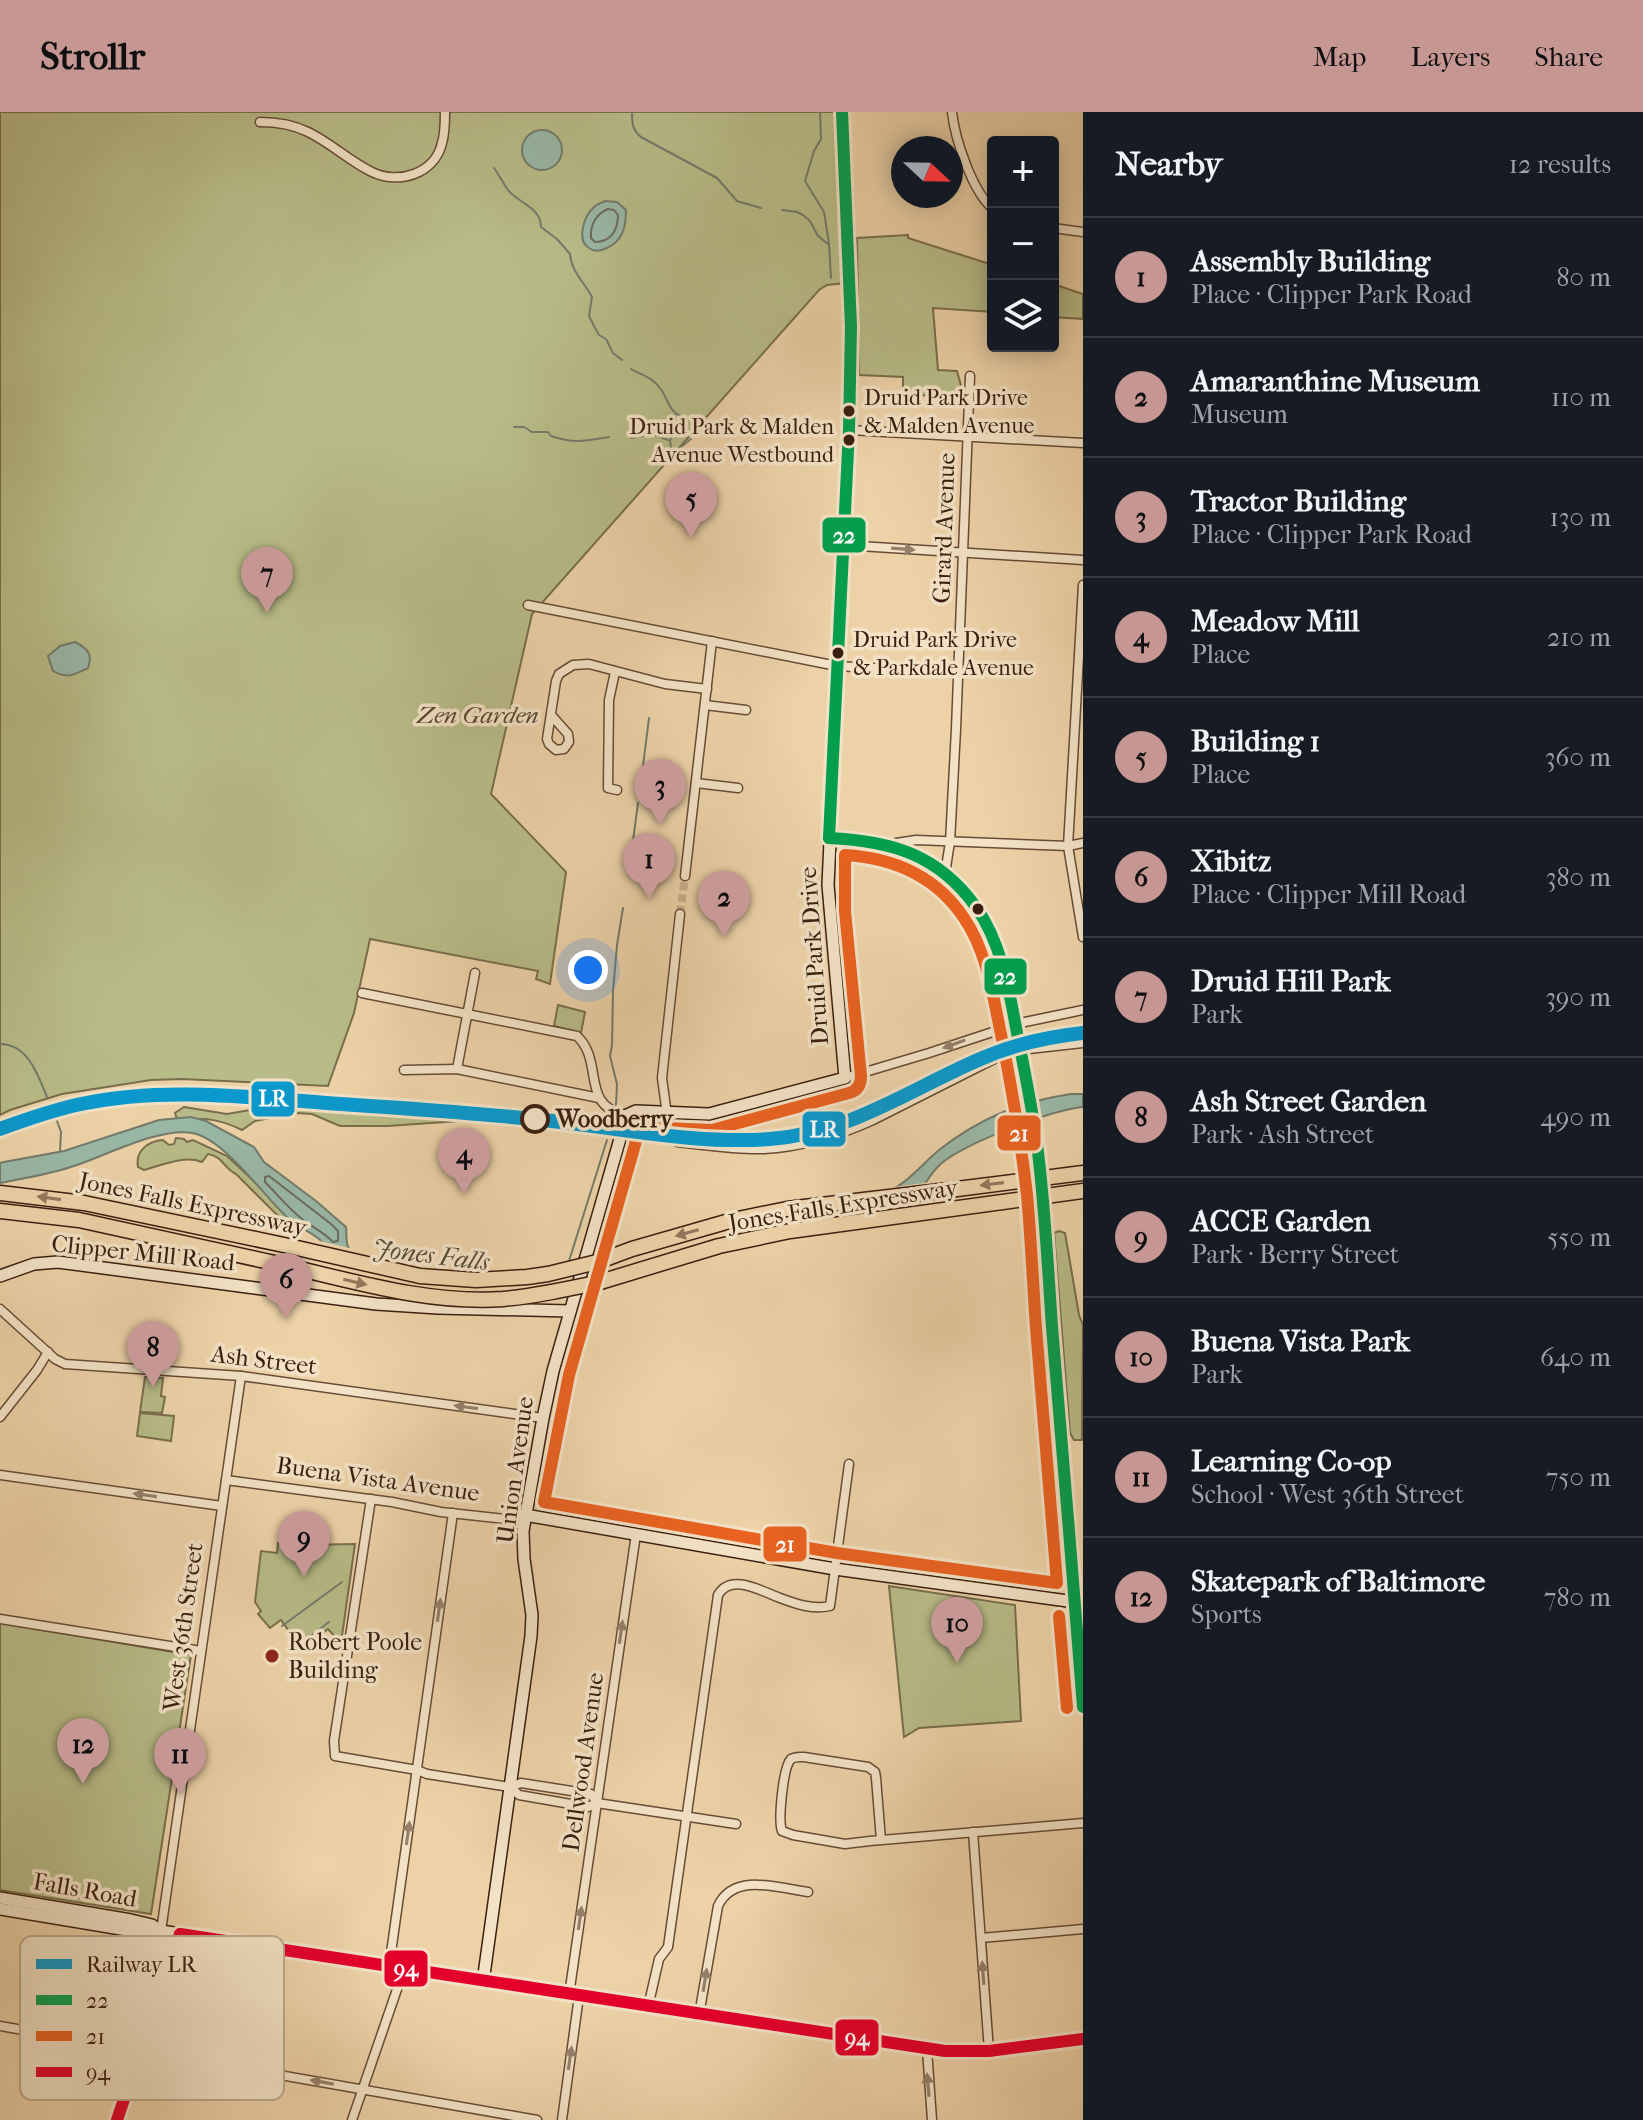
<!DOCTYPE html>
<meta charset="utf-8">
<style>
body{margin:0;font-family:"IM FELL French Canon",serif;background:#242831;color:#f1f3f6}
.controls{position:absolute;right:24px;top:24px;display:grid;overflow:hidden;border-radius:8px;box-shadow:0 4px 20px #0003}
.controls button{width:72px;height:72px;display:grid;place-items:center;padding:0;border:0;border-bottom:2px solid #363941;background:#171b24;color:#f1f3f6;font:40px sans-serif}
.compass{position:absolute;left:891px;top:24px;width:72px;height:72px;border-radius:50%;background:#171b24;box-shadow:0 4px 20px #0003;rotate:112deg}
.you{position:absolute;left:588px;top:858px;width:28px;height:28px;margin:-20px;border:6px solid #fff;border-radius:50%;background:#1a73e8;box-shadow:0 0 0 12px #1a73e833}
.badge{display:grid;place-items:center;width:52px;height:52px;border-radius:50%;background:#c59692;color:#111;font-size:26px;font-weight:700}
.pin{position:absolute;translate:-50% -66px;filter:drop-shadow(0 2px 4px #0008)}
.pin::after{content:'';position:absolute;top:42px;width:28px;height:24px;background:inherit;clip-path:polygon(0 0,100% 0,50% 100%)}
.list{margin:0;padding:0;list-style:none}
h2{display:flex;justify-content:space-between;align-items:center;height:104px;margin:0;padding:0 32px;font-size:34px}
h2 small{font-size:26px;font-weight:400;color:#9ea1a6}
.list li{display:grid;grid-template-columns:52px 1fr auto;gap:24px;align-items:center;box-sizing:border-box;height:120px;padding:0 32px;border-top:2px solid #363941}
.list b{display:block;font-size:30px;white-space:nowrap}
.list p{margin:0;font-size:26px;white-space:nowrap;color:#9ea1a6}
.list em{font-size:26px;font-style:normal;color:#9ea1a6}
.icon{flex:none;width:44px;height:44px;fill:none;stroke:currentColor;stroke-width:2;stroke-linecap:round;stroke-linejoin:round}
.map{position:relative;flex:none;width:1083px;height:2008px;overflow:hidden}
header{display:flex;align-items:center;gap:48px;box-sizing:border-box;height:112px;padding:0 40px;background:#c59692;color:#111}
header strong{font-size:38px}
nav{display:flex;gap:44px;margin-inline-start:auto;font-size:28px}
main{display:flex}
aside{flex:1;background:#171b24}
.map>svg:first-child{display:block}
</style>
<header>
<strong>Strollr</strong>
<nav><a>Map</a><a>Layers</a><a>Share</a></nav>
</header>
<main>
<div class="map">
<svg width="1083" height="2008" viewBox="0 0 1083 2008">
<rect width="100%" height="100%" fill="#edd2a8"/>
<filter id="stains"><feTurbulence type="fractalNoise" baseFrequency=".0025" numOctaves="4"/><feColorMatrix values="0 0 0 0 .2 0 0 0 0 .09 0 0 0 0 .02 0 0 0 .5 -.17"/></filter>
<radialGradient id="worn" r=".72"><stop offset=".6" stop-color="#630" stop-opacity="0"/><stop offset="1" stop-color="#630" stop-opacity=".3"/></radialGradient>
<g fill="#b8bc88" stroke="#796e4c" stroke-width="2">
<polygon points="0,0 836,0 846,171 827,173 819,178 532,502 491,682 566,760 550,872 536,867 538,859 370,827 354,901 328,974 182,967 151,968 62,982 10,998 0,1003"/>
<polygon points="908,123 908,126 993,153 993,200 933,196 938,258 957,259 964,284 903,283 903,265 859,263 857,126"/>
<polygon points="1053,172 1083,182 1083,207 1053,205"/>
<polygon points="558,893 585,900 581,921 554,914"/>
<path d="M184,995L227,1002L267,995L423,1002H464L466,1005L459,1009L388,1014H340L312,1002L296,1001L255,1009L242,1018C218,1006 203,1006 177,1007L175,1001Z"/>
<path d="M176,1026L184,1027L187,1030L193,1028L227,1044L304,1116L297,1118L287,1113L236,1062C223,1056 224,1045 208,1042L202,1050C184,1043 162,1053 144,1058L138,1055C135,1039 148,1029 163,1028L169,1033L174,1032Z"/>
<polygon points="1059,1119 1065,1121 1079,1203 1083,1213 1082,1328 1074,1328 1070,1321 1054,1121"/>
<polygon points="145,1265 163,1266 161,1284 165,1285 162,1301 140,1300"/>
<polygon points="140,1301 174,1304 171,1329 137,1324"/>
<polygon points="278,1431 296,1433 355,1432 341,1531 328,1517 302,1537 281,1508 270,1516 258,1502 261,1499 255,1490 261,1439 277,1441"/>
<polygon points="889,1474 1015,1493 1021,1609 919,1616 904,1625"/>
<polygon points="0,1511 191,1543 151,1802 0,1778"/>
</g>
<g fill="#99b8a7" stroke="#737b6b" stroke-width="2">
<circle cx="542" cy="38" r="20"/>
<path d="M605,89L617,90L626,98C626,114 623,129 607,136C601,139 594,140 589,136C576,128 584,104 594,95C597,92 601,91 605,89Z"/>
<path d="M75,530C88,537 93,542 88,556C74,563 67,567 53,559L48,544L60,534Z"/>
<path d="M1071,982H1083V995C1051,998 969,1030 943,1050C930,1060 924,1076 913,1088C906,1096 893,1103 882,1107C855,1118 823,1117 793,1120C761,1124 729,1130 697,1135C672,1139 647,1150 622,1158C570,1174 517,1186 462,1184C440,1183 351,1172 338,1159C331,1153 330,1140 325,1133C317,1122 300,1117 290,1108C265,1086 224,1026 192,1021C160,1015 107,1043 77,1053C52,1062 25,1066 0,1071V1051L4,1050L64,1039L159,1008L191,1005L206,1009L254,1035L264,1050L316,1089L346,1115C347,1122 345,1133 350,1138C370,1167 523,1167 557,1160C578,1157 596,1148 615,1141C644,1129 677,1119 707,1112C753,1103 800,1099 845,1089C859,1086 874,1085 887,1080C907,1072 922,1052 939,1038C980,1006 1019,990 1071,982Z"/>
</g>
<polygon fill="#edd2a8" points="930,1070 916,1091 899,1103 882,1111 863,1117 764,1128 604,1168 460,1187 334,1161 323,1137 311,1127 354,1137 366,1144 402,1153 452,1159 519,1161 556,1156 705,1109 863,1081 886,1076"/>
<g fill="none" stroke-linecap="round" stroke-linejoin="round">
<g stroke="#6a6c5c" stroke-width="2">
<path d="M608,97L614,98L618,103C618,118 611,130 595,130L591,126C590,113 596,102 608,97Z"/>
<path d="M269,1064L331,1112L338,1119V1129L333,1130C324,1120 312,1115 302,1107C288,1096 277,1082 265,1070V1065Z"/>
</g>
<g stroke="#737b6b" stroke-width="2">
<path d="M632,0C632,10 632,18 641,25L717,66L737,89L761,96"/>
<polyline points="820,0 821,27 814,39 805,69 824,100 829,132 831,166"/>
<path d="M494,56C499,63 503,71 508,78C518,91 541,95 541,115L557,127L570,142C571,159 584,170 592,185L589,204L594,214L599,223L606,227L613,241L622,248"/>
<polyline points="782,98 797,100 803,103 810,109 818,124 828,132"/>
<path d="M631,257C641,263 652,265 660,276C668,286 668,298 680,304V310L670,328L671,336L676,339L691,327"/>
<path d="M514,315H524L532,320H548L551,324C574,332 585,329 609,325"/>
<polyline points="631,326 652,322 668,328"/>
<polyline points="643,654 649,606"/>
<polyline points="631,744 638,691"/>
<path d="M0,932C28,932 38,963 47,985"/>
<polyline points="616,993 617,972 610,944 612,933 613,879 617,833 623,796"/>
<polyline points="57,1009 61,1020 60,1039"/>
<polyline points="569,1149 607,1028"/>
<polyline points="282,1514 342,1470"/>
<polyline points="295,1536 329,1510"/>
</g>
<polyline stroke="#c9ae8a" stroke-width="8" stroke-dasharray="8 4" stroke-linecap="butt" points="680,802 685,764"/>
<defs>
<g id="street">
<path d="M952,0C955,27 972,79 993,97"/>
<path d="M260,10C277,10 292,12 308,20C331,31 349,49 372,60C398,73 435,62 442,31C445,21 445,10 445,0"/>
<polyline points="1053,116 1083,120"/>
<polyline points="849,318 1083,331"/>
<polyline points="843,433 1083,448"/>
<polyline points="1083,473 1068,734 1083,825"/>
<polyline points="528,493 837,554 958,561"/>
<polyline points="615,560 609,588 608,676 617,678"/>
<polyline points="705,593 746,598"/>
<polyline points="551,603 568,622 569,630 564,637 556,638 549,632 547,627 556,569 559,562 573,553 589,552 665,572 707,577"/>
<polyline points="696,671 738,676"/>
<polyline points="890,732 916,728 1068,734 1083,731"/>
<polyline points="945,762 950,730 956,617 970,264"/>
<polyline points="685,764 712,529"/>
<path d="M680,802L662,966L668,1010L669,1018L677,1030C706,1033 735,1038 764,1037C801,1035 840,1023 873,1008L1000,944L1029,937L1083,931"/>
<path d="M362,881L577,924C605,950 579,995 627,1003"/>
<polyline points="457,957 475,861"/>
<polyline points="404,958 457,957 599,986"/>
<polyline points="845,966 929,941 1020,911 1083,898"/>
<polyline points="0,1197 55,1247 65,1252 241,1264 543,1306"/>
<polyline points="0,1305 37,1258 48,1240"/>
<polyline points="0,1363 222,1394"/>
<polyline points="226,1368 392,1390 441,1400 524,1409"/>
<polyline points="371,1387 334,1629 335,1644 417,1658 427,1662 510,1675 521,1671 591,1682 597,1691"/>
<polyline points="0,1507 201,1539"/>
<polyline points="510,1675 519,1683 588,1695 597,1691 736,1712"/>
<polyline points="973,1720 989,1939"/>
<path d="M881,1728L876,1666L875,1660L868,1655L804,1645C799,1645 796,1644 791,1647C783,1655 778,1708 782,1719L793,1723L845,1732L870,1729L1083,1711"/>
<polyline points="161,1819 241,1264"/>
<polyline points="981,1826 1083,1817"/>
<polyline points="389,1855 453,1401"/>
<polyline points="569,1883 636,1422"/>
<path d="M648,1895L659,1847L668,1835L718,1483C731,1460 763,1480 780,1486C796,1492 813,1498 830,1494L849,1352"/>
<path d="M699,1903L718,1794C734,1760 778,1776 808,1780"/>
<polyline points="0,1914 537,2008"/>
<polyline points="927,1937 932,2008"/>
<polyline points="352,2008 404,1857"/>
<polyline points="562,2008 579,1884"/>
</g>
<g id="secondary">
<path d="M829,726C849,727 871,728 890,733C951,749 989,802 1004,861"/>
<polyline points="1043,1085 1083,1595"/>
<polyline points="0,1164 34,1152 58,1150 376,1192 438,1196 570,1199"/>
<polyline points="525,1403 835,1457 1075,1490"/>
<polyline points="0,1786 131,1808 152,1813 161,1819"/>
<polyline points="0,1797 127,1818 161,1819 945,1939 989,1939 1083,1927"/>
<polyline points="483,1870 531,1524 532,1503 524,1447 523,1419 543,1306 553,1259 624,1013 627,1003 636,999 709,1002 845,966 828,773 849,318 851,215 842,0"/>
<polyline points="117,2008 180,1822"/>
</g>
<g id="highway">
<polyline points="957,1077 1083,1061"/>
<polyline points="0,1081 84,1091 284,1133"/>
<polyline points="0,1099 79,1108 279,1152"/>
<polyline points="600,1170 719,1134 790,1119 1083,1079"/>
</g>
</defs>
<use href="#street" stroke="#674c36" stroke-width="11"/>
<use href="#secondary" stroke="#3a1f10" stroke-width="14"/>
<use href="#highway" stroke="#3a1f10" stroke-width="17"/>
<use href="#street" stroke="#f3e2c6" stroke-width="8"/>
<use href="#secondary" stroke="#f3e2c6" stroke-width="11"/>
<use href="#highway" stroke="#edd2a8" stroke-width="14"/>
<defs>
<polyline id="secondary-bridge" points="1004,861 1032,996 1043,1085"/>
<g id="highway-bridge">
<polyline points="284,1133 420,1164 476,1168 527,1165 548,1162 597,1150 632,1137 733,1108 787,1097 957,1077"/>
<path d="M279,1152C353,1169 427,1192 503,1187C536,1184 568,1177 600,1170"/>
</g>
</defs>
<use href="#secondary-bridge" stroke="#3a1f10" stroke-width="14" stroke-linecap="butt"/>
<use href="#highway-bridge" stroke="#3a1f10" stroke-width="17" stroke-linecap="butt"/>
<use href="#secondary-bridge" stroke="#f3e2c6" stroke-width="11"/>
<use href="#highway-bridge" stroke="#edd2a8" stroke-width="14"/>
<defs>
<g id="bus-1">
<path d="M829,726C891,729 938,742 976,795C1002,832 1009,878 1017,921C1025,960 1033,1000 1038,1040C1045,1098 1048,1157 1052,1215C1063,1342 1073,1468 1083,1595"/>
<polyline points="829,726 849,318 851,215 842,0"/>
</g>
<g id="bus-2">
<path d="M845,743C894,746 936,764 964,806C988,841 993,886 1002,927C1012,978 1021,1030 1027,1083C1031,1127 1033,1172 1036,1216C1043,1301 1050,1386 1057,1471L837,1441L544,1390L569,1263L640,1015L712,1018L849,981C857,979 861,973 861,964L845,799Z"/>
<polyline points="1059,1504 1067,1596"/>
</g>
<g id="bus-3">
<polyline points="180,1822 945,1939 989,1939 1083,1927"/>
<polyline points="117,2008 180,1822"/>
</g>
</defs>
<use href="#bus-1" stroke="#f3e2c6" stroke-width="18"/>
<use href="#bus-2" stroke="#f3e2c6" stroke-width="18"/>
<use href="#bus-3" stroke="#f3e2c6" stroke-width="18"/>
<use href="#bus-1" stroke="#039f4e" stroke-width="12"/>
<use href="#bus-2" stroke="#e96221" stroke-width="12"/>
<use href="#bus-3" stroke="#e4002b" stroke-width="12"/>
<defs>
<path id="rail-1" d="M0,1017C27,1007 53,998 81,992C166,974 255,986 341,992C418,997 494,1002 570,1011C636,1019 703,1032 770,1027C849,1021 907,979 978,948C1011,933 1047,925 1083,921"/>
</defs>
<use href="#rail-1" stroke="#f3e2c6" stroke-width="20"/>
<use href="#rail-1" stroke="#0999ce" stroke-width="14"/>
</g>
<defs><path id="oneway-solid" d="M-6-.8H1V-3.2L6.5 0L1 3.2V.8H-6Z" transform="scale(2)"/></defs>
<g fill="#96806b">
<use href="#oneway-solid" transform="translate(903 437) rotate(4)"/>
<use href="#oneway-solid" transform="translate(954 932) rotate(160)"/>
<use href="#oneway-solid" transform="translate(466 1295) rotate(-172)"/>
<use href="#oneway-solid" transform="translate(145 1383) rotate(-172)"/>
<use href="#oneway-solid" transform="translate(439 1498) rotate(-82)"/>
<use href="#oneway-solid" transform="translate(621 1520) rotate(-82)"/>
<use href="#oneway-solid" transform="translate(408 1721) rotate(-82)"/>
<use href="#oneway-solid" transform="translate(580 1806) rotate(-82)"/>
<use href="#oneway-solid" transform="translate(983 1861) rotate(-94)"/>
<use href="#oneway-solid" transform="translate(705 1868) rotate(-81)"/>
<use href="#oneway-solid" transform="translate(570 1946) rotate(-82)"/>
<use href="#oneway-solid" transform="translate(322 1970) rotate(-170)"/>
<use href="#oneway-solid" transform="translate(928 1973) rotate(-95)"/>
</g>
<g fill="#94785c">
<use href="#oneway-solid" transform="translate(992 1072) rotate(173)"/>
<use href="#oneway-solid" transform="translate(49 1086) rotate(-172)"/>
<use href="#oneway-solid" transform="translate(687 1121) rotate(164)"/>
<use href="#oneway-solid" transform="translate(355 1170) rotate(13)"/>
</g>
<g fill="#3a1f10" stroke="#f3e2c6" stroke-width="3">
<circle cx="849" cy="299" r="7"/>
<circle cx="849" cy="328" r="7"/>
<circle cx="838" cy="541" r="7"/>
<circle cx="978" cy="797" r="7"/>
</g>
<circle fill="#f3e2c6" stroke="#3a1f10" stroke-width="4" cx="535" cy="1007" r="13"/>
<circle fill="#8f2418" stroke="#f3e2c6" stroke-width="3" cx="272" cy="1544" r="8"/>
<g text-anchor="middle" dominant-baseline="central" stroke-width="7" stroke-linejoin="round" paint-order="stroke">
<g font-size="22" fill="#3a1f10" stroke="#f3e2c6" text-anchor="start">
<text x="864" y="286">Druid Park Drive<tspan x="864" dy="28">&amp; Malden Avenue</tspan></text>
<text x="834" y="315" text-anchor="end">Druid Park &amp; Malden<tspan x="834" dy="28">Avenue Westbound</tspan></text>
<text x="853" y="528">Druid Park Drive<tspan x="853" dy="28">&amp; Parkdale Avenue</tspan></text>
</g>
<g font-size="24" fill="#3a1f10" stroke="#f3e2c6">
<text transform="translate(944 416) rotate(-88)">Girard Avenue</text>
<text transform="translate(814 844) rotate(-94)">Druid Park Drive</text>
<text transform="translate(193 1092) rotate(12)">Jones Falls Expressway</text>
<text transform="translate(843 1093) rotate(-9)">Jones Falls Expressway</text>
<text transform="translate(143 1141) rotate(6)">Clipper Mill Road</text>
<text transform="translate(264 1248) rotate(7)">Ash Street</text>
<text transform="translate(515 1358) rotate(-82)">Union Avenue</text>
<text transform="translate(378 1367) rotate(8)">Buena Vista Avenue</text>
<text transform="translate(183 1515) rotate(-82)">West 36th Street</text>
<text transform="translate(583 1650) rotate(-82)">Dellwood Avenue</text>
<text transform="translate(85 1778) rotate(10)">Falls Road</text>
</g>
<g font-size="24" font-style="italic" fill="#5a462e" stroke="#f3e2c6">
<text x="478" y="603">Zen Garden</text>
</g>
<g font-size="24" font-weight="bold" fill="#3a1f10" stroke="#f3e2c6" text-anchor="start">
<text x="556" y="1007">Woodberry</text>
</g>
<g font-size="24" fill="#3a1f10" stroke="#f3e2c6" text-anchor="start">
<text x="288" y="1530">Robert Poole<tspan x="288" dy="28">Building</tspan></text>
</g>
<g font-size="26" font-style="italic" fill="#564d3d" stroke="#f3e2c6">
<text transform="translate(431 1143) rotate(7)">Jones Falls</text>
</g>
</g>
<rect x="20" y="1824" width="264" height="164" rx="12" fill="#f3e2c6" stroke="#bca88f" stroke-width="2"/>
<rect x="36" y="1847" width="36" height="10" fill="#0999ce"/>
<rect x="36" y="1883" width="36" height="10" fill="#039f4e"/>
<rect x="36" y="1919" width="36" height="10" fill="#e96221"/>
<rect x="36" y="1955" width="36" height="10" fill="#e4002b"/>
<g font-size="22" fill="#3a1f10">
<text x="86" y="1860">Railway LR</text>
<text x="86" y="1896">22</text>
<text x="86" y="1932">21</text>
<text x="86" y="1968">94</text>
</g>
<g stroke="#f3e2c6" stroke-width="3">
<rect x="821" y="404" width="46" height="38" rx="8" fill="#039f4e"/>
<rect x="983" y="845" width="45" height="39" rx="8" fill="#039f4e"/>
<rect x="250" y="968" width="46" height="38" rx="8" fill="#0999ce"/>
<rect x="801" y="998" width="46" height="38" rx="8" fill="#0999ce"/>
<rect x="996" y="1002" width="46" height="38" rx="8" fill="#e96221"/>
<rect x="762" y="1413" width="46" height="38" rx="8" fill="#e96221"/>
<rect x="383" y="1837" width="46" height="39" rx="8" fill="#e4002b"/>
<rect x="834" y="1906" width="46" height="39" rx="8" fill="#e4002b"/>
</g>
<g font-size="22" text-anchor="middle" font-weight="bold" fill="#fff">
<text x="844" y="431">22</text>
<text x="1005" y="872">22</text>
<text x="273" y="994">LR</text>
<text x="824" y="1025">LR</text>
<text x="1019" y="1029">21</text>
<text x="785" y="1440">21</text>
<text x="406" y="1864">94</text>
<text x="857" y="1933">94</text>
</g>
<rect width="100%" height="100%" filter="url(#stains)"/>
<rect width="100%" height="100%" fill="url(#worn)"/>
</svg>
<div class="controls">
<button>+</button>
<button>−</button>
<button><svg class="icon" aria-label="layers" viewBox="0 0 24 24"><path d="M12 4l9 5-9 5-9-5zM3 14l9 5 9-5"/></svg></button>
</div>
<svg class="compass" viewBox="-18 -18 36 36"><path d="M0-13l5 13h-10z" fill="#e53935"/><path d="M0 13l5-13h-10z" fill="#9ea1a6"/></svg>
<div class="you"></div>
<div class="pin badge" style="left:649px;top:787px">1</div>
<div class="pin badge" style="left:724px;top:825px">2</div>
<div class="pin badge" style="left:660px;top:713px">3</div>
<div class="pin badge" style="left:464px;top:1082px">4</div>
<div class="pin badge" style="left:691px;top:426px">5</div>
<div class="pin badge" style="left:286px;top:1207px">6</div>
<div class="pin badge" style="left:267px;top:501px">7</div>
<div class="pin badge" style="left:153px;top:1275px">8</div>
<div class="pin badge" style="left:304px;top:1465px">9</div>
<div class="pin badge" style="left:957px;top:1551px">10</div>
<div class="pin badge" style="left:180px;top:1682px">11</div>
<div class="pin badge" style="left:83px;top:1672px">12</div>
</div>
<aside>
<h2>Nearby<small>12 results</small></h2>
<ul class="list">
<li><span class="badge">1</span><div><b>Assembly Building</b><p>Place · Clipper Park Road</p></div><em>80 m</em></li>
<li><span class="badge">2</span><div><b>Amaranthine Museum</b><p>Museum</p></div><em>110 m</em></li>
<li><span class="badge">3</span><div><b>Tractor Building</b><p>Place · Clipper Park Road</p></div><em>130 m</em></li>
<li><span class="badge">4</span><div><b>Meadow Mill</b><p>Place</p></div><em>210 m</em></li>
<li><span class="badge">5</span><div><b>Building 1</b><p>Place</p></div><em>360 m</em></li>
<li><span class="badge">6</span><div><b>Xibitz</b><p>Place · Clipper Mill Road</p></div><em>380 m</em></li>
<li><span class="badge">7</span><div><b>Druid Hill Park</b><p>Park</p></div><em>390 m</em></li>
<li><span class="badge">8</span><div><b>Ash Street Garden</b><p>Park · Ash Street</p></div><em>490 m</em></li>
<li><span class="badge">9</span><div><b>ACCE Garden</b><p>Park · Berry Street</p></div><em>550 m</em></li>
<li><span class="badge">10</span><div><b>Buena Vista Park</b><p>Park</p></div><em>640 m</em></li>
<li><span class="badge">11</span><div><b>Learning Co-op</b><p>School · West 36th Street</p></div><em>750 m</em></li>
<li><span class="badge">12</span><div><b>Skatepark of Baltimore</b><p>Sports</p></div><em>780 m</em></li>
</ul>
</aside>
</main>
